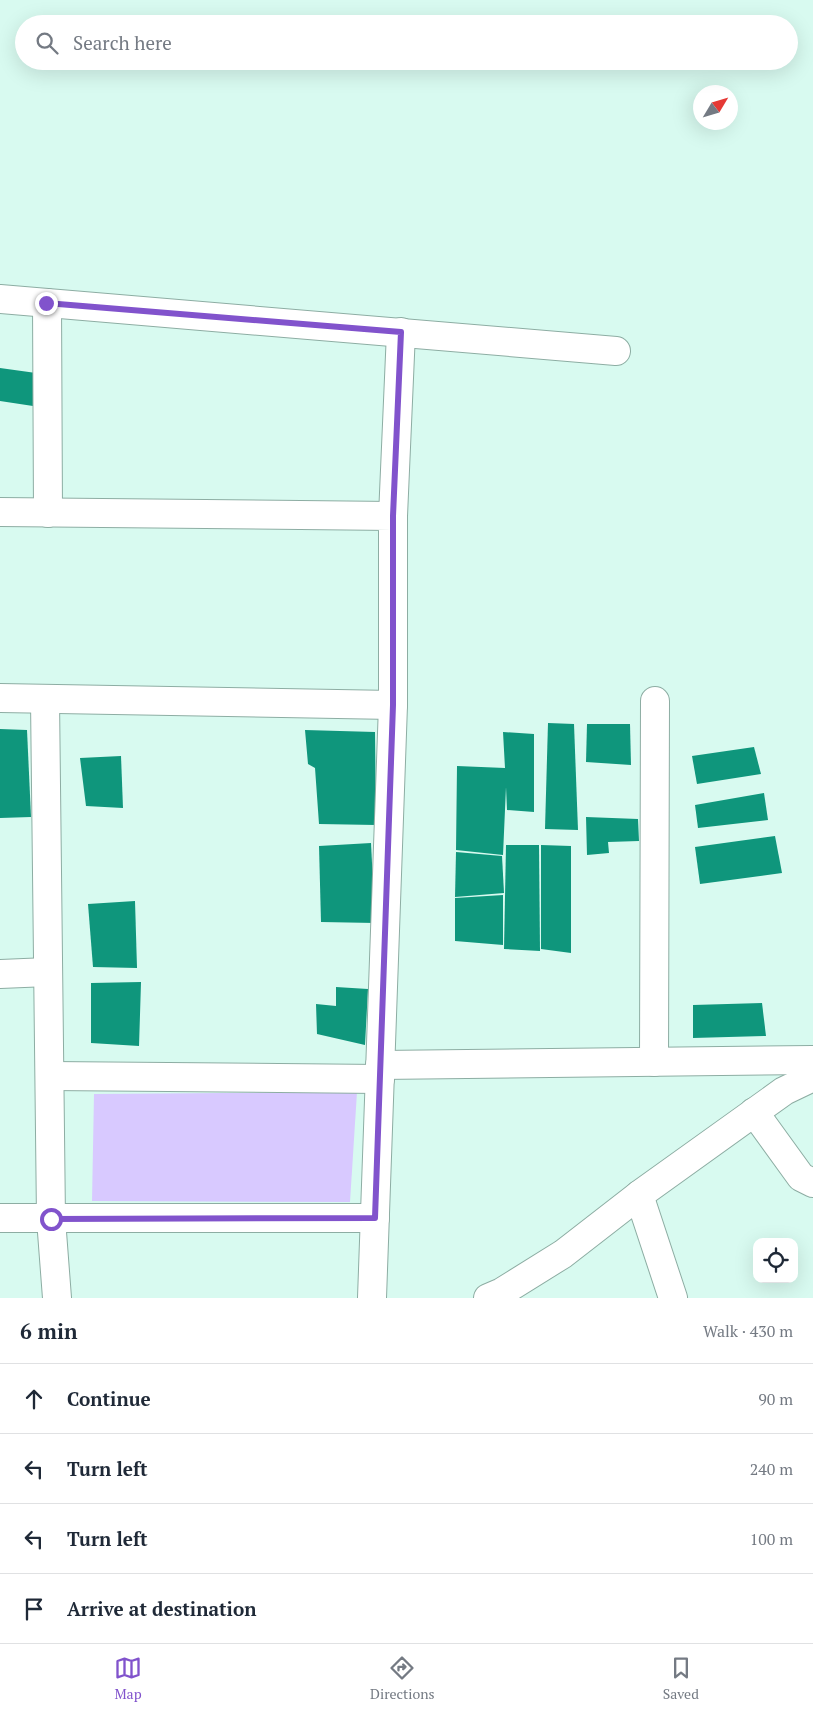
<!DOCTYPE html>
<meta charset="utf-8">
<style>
body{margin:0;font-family:"PT Serif",serif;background:#f2f2f3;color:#1f2937}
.controls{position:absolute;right:15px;bottom:15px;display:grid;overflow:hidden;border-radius:10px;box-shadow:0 5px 20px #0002}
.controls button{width:45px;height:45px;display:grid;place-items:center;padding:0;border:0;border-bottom:1px solid #e0e1e3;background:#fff;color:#1f2937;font:25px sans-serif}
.compass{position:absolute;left:693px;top:85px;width:45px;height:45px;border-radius:50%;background:#fff;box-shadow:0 5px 20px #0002;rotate:52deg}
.stop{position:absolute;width:15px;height:15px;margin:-11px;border:4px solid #8153cc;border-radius:50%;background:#fff}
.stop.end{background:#8153cc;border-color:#fff;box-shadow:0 1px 5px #0008}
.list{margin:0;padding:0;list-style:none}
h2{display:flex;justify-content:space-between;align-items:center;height:65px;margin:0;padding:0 20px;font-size:21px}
h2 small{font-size:16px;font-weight:400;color:#747a83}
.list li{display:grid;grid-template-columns:32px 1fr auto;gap:15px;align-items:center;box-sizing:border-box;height:70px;padding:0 20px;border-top:1px solid #e0e1e3}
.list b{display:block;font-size:19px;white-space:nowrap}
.list em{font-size:16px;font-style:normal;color:#747a83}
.icon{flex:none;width:28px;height:28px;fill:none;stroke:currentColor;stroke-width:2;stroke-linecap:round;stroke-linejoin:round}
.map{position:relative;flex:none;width:813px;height:1298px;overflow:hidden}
.search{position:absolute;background:#fff;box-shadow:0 5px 20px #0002;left:15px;right:15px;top:15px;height:55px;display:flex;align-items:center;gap:12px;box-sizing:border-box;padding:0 18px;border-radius:28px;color:#747a83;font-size:19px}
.sheet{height:345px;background:#fff}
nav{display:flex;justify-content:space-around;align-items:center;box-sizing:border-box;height:70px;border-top:1px solid #e0e1e3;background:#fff;font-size:14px;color:#747a83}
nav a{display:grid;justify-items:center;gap:2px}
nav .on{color:#8153cc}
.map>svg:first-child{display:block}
</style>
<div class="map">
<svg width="813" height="1298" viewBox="0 0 813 1298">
<rect width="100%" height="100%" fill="#d8faf0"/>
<polygon fill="#d8c9ff" points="357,1092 350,1202 92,1201 94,1094"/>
<g fill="#0f967c">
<polygon points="0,368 36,373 33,406 0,401"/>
<polygon points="548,723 574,724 578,830 545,829"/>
<polygon points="587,724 630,724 631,765 586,762"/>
<polygon points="0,729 27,730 31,817 0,818"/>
<polygon points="305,730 375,732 376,825 319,824 315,768 308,764"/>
<polygon points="503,732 534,734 534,812 507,810 506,787 503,855 456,850 457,766 505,768"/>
<polygon points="754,747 761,774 697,784 692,756"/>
<polygon points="121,756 123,808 86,806 80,758"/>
<polygon points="764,793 768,820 698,828 695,805"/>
<polygon points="586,817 638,819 639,841 608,842 609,853 587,855"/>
<polygon points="775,836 782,873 700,884 695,847"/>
<polygon points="371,843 375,923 321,922 319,846"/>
<polygon points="506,845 539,845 540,951 504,949"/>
<polygon points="541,845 571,846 571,953 541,949"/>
<polygon points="456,852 502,856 504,893 455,897"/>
<polygon points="503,895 503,945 455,941 455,898"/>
<polygon points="135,901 137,968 93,967 88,904"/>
<polygon points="141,982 139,1046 91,1043 91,983"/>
<polygon points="336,987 368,989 365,1045 317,1034 316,1004 336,1006"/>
<polygon points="762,1003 766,1036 693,1038 693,1005"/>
</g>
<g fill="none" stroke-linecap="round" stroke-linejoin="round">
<defs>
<g id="street">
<polyline points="0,299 616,351"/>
<polyline points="47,303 48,513"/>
<polyline points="393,516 401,332"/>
<polyline points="0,698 393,705"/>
<polyline points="45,699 51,1219 57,1298"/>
<polyline points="0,974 48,972"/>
<polyline points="654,1062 655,701"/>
<polyline points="380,1065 813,1060"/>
<polyline points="50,1076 380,1079"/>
<polyline points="754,1112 801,1177 813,1183"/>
<polyline points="639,1195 673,1298"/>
<polyline points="0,1218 375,1218"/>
<polyline points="488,1298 502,1292 563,1254 639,1195 784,1091 813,1077"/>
</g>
<polyline id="secondary" points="0,512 393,516 393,705 372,1298"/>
</defs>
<use href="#street" stroke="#8dada3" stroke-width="30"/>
<use href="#secondary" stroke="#8dada3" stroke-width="30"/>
<use href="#street" stroke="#fff" stroke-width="28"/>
<use href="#secondary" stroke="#fff" stroke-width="28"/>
</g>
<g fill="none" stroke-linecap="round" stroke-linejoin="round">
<polyline stroke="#8153cc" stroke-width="6" points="46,303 401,332 393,516 393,705 375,1218 51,1219"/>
</g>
</svg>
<div class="controls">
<button><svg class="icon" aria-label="locate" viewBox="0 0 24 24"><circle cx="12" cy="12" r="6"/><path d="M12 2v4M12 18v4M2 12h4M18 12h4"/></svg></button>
</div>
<svg class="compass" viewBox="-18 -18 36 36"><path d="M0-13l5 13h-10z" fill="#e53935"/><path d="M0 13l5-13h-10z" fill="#747a83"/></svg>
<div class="stop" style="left:51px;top:1219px"></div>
<div class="stop end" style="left:46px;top:303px"></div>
<div class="search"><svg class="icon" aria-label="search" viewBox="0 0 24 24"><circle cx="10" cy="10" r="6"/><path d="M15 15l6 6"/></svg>Search here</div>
</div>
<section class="sheet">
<h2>6 min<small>Walk · 430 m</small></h2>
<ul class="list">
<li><svg class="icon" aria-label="ahead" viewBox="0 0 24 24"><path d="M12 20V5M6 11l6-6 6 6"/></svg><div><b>Continue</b></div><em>90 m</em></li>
<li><svg class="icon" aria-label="left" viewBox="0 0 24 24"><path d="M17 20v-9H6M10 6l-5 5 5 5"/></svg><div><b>Turn left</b></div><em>240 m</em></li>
<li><svg class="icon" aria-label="left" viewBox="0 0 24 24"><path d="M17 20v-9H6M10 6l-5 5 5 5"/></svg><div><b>Turn left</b></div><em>100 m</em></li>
<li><svg class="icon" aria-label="arrive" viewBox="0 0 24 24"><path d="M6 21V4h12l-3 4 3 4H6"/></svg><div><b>Arrive at destination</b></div></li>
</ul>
</section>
<nav>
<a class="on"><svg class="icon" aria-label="map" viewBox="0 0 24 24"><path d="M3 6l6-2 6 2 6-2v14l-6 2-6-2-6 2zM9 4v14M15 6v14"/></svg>Map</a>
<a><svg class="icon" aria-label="directions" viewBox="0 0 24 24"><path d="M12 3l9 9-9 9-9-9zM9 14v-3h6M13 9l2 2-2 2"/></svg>Directions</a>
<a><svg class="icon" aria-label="saved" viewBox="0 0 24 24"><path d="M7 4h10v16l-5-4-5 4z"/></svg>Saved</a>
</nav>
